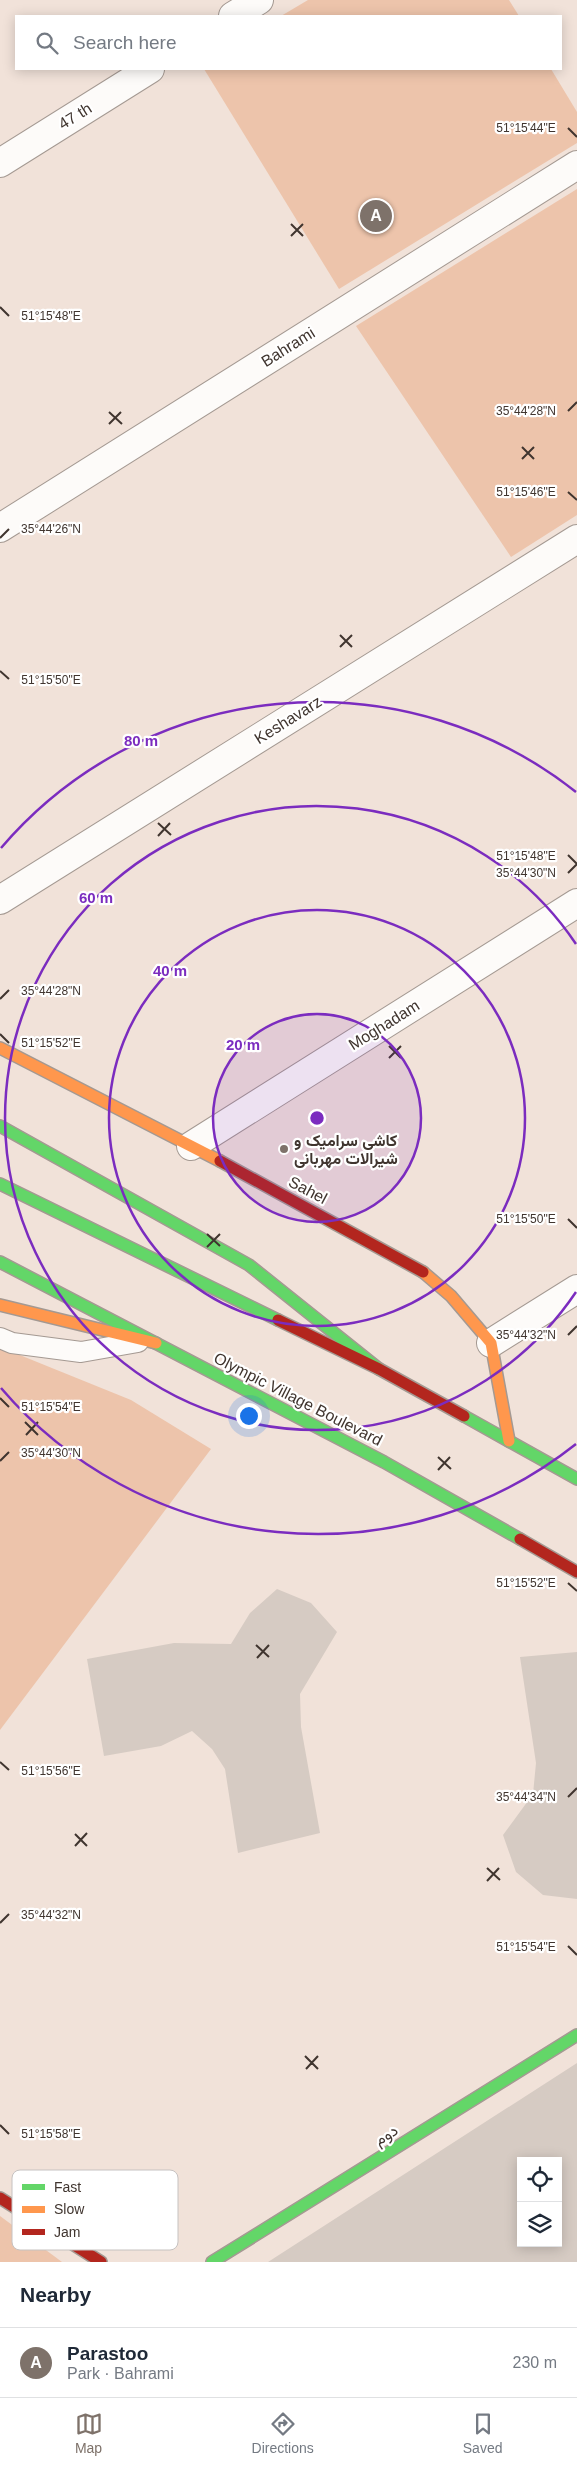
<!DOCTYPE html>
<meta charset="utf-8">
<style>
body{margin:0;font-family:Arial,Vazirmatn,sans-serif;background:#f6f6f7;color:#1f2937}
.controls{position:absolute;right:15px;bottom:15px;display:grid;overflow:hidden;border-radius:0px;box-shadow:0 2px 12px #0003}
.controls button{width:45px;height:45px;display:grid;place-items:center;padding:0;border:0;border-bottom:1px solid #e0e1e3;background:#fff;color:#1f2937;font:25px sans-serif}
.you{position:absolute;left:248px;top:1415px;width:18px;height:18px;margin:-12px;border:4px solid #fff;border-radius:50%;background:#1a73e8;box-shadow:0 0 0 8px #1a73e833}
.badge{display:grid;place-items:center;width:32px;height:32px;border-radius:50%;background:#7e726a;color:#fff;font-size:16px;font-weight:700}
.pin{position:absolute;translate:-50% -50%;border:2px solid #fff;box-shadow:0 1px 5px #0006}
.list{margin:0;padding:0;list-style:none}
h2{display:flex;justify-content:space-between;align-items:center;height:65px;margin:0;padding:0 20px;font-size:21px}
h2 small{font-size:16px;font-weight:400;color:#747a83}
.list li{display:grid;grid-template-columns:32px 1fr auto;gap:15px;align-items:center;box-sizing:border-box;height:70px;padding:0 20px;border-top:1px solid #e0e1e3}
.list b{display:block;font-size:19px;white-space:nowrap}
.list p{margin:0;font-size:16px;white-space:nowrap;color:#747a83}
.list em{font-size:16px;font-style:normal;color:#747a83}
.icon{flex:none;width:28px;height:28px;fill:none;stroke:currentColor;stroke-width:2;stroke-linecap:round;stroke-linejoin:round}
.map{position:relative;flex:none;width:577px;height:2262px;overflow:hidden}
.search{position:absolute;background:#fff;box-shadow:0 2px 12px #0003;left:15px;right:15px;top:15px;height:55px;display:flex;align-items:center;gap:12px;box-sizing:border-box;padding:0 18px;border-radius:0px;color:#747a83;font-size:19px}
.sheet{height:135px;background:#fff}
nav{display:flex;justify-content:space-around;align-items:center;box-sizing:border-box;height:70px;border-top:1px solid #e0e1e3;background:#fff;font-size:14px;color:#747a83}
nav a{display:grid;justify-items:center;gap:2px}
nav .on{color:#7e726a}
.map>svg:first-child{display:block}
</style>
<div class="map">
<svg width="577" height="2262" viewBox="0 0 577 2262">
<rect width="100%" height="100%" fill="#f1e2d9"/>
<g fill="#edc4ab">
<polygon points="308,0 509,0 519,16 281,16"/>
<polygon points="204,69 551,69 577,112 577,143 339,289"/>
<polygon points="577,189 577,515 511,557 356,326"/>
<polygon points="0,1347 131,1400 211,1449 0,1730"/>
<polygon points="0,2216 62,2262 0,2262"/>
</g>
<g fill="#d6cbc3" fill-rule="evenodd">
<polygon points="277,1589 311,1603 337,1632 300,1694 301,1727 320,1833 238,1853 225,1769 212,1749 192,1731 161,1746 104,1756 87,1659 174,1643 231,1644 250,1613"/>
<polygon points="577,1652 577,1899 543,1895 516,1872 503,1835 533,1794 536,1763 520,1657"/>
<path d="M577,2063V2262H268L434,2155ZM521,2161H558V2243H521Z"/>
</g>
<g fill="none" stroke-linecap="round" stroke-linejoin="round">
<defs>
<polyline id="lane" points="0,1338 12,1343 81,1352 138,1342"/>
<g id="street">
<polyline points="233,16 259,0"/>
<polyline points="0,163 150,69"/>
<polyline points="0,528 577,165"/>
<polyline points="0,900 577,539"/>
<polyline points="191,1146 577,903"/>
<polyline points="491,1343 577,1289"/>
</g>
<g id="fast">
<polyline points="0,1126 249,1265 379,1369"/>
<polyline points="0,1184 278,1320"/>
<polyline points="0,1262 384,1462 520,1539"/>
<polyline points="464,1416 577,1479"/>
<polyline points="212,2262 577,2035"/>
</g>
<g id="slow">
<polyline points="0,1048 220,1161"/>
<polyline points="423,1272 451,1296 491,1343 509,1441"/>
<polyline points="0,1305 156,1343"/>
</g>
<g id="jam">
<polyline points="220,1161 423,1272"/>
<polyline points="278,1320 379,1369 464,1416"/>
<polyline points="520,1539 577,1572"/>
<polyline points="0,2198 101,2262"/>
</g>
</defs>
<use href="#lane" stroke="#a49992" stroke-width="22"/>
<use href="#street" stroke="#a49992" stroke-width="30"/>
<use href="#fast" stroke="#a49992" stroke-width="14"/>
<use href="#slow" stroke="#a49992" stroke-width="14"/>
<use href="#jam" stroke="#a49992" stroke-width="14"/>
<use href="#lane" stroke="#fdfbf9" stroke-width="20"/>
<use href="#street" stroke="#fdfbf9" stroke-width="28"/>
<use href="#fast" stroke="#63d668" stroke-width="11"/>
<use href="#slow" stroke="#ff974d" stroke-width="11"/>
<use href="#jam" stroke="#b3261e" stroke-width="11"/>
</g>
<path fill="none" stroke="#40352f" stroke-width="2" d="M568,128L577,137M291,224L303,236M291,236L303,224M0,307L9,316M568,411L577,402M109,412L122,424M109,424L121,412M522,447L534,459M522,459L534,447M568,492L577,500M0,538L9,529M340,635L352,647M340,647L352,635M0,671L9,679M158,823L171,835M158,836L170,823M568,855L577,864M568,873L577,864M0,999L9,990M0,1034L9,1043M389,1046L401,1058M389,1058L401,1046M568,1219L577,1228M207,1234L220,1246M207,1247L220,1234M568,1335L577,1326M0,1398L9,1407M25,1422L38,1435M26,1435L38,1422M438,1457L451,1469M0,1461L9,1452M438,1470L450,1457M568,1583L577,1591M256,1645L269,1657M257,1658L269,1645M0,1762L9,1770M568,1797L577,1788M75,1834L87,1846M75,1846L87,1833M487,1868L500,1880M487,1881L499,1868M0,1923L9,1914M568,1946L577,1955M305,2056L318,2069M306,2069L318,2056M0,2125L9,2134"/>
<circle cx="317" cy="1118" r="104" fill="#7b2cbf" fill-opacity=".12"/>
<g fill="none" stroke="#7b2cbf" stroke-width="2.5">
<circle cx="317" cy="1118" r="104"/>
<circle cx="317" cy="1118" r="208"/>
<path d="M576 1292A312 312 0 1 1 576 944"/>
<path d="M576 1444A416 416 0 0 1 1 1388M1 848A416 416 0 0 1 576 792"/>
</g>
<circle fill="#7e726a" stroke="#fff" stroke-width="2" cx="284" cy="1149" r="5"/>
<g text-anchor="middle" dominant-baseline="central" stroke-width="4.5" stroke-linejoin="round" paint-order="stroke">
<g font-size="16" fill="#40352f" stroke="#fff">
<text transform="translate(75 116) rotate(-32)">47 th</text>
<text transform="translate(288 347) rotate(-32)">Bahrami</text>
<text transform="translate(288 720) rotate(-32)">Keshavarz</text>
<text transform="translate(384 1025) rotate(-32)">Moghadam</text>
<text transform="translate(308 1190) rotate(28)">Sahel</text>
<text transform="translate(298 1399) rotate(27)">Olympic Village Boulevard</text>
<text transform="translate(386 2135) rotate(-32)">دوم</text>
</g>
<g font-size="16" font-weight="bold" fill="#40352f" stroke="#fff" text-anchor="start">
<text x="294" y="1140">کاشی سرامیک و<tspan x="294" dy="18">شیرالات مهربانی</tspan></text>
</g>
</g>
<rect x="12" y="2170" width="166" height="80" rx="8" fill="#fff" stroke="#c6c2c1" stroke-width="1"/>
<rect x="22" y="2184" width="23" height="6" fill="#63d668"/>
<rect x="22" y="2206" width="23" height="7" fill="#ff974d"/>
<rect x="22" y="2229" width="23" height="6" fill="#b3261e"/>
<g font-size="14" fill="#40352f">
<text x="54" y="2192">Fast</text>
<text x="54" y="2214">Slow</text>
<text x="54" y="2237">Jam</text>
</g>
<g font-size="12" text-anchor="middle" fill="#40352f" stroke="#fff" stroke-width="4.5" stroke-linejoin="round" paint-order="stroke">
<text x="526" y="132">51°15'44"E</text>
<text x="51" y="320">51°15'48"E</text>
<text x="526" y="415">35°44'28"N</text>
<text x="526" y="496">51°15'46"E</text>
<text x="51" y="533">35°44'26"N</text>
<text x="51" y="684">51°15'50"E</text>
<text x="526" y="860">51°15'48"E</text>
<text x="526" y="877">35°44'30"N</text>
<text x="51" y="995">35°44'28"N</text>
<text x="51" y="1047">51°15'52"E</text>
<text x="526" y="1223">51°15'50"E</text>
<text x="526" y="1339">35°44'32"N</text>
<text x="51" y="1411">51°15'54"E</text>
<text x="51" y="1457">35°44'30"N</text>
<text x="526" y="1587">51°15'52"E</text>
<text x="51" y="1775">51°15'56"E</text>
<text x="526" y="1801">35°44'34"N</text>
<text x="51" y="1919">35°44'32"N</text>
<text x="526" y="1951">51°15'54"E</text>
<text x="51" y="2138">51°15'58"E</text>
</g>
<circle cx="317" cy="1118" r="8" fill="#7b2cbf" stroke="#fff" stroke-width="2.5"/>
<g font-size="15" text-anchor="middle" font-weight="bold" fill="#7b2cbf" stroke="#fff" stroke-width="4.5" stroke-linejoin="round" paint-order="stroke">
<text x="141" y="746">80 m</text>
<text x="96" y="903">60 m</text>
<text x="170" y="976">40 m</text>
<text x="243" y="1050">20 m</text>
</g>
</svg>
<div class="controls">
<button><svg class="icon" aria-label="locate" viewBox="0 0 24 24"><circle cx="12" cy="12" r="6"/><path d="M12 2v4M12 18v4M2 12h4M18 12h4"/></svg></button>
<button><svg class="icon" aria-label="layers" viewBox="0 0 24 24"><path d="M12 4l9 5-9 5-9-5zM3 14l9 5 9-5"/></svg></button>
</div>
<div class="you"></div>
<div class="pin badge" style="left:376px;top:216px">A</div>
<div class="search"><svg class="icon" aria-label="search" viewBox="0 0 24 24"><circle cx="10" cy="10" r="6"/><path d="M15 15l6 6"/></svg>Search here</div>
</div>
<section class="sheet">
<h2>Nearby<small></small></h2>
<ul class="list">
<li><span class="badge">A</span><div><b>Parastoo</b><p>Park · Bahrami</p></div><em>230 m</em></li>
</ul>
</section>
<nav>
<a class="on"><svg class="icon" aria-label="map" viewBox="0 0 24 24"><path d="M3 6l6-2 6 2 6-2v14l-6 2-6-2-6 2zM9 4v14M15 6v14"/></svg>Map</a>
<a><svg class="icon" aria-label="directions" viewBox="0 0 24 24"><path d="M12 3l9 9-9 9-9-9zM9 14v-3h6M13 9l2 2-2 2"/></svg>Directions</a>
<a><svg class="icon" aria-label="saved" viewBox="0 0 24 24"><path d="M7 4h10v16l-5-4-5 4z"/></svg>Saved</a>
</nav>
